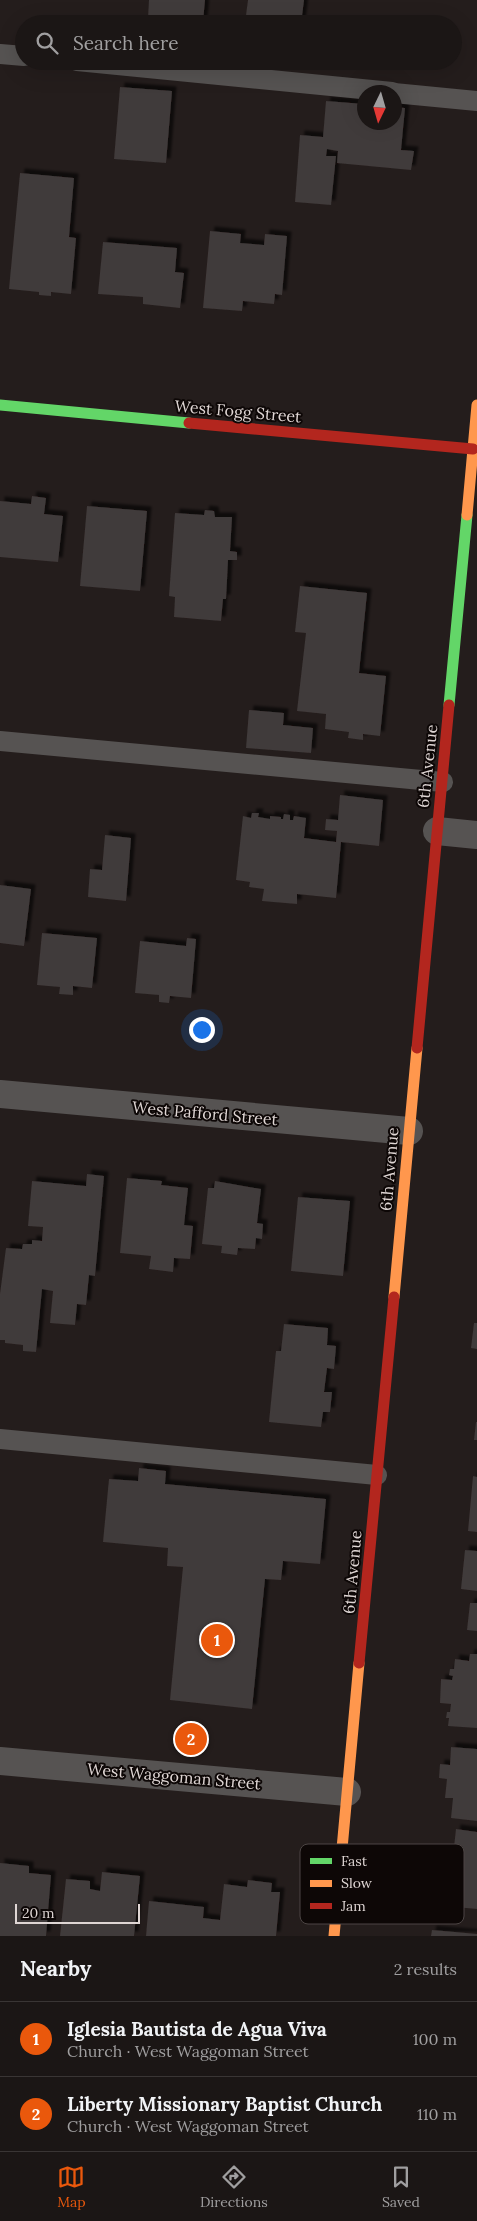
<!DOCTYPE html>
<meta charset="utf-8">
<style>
body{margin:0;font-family:Lora,serif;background:#241f1e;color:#f1f3f6}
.compass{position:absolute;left:357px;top:85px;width:45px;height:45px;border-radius:50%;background:#1b1615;box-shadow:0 5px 20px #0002;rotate:185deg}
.scale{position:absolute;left:15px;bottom:12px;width:125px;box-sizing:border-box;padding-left:5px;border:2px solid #dfd6d4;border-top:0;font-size:14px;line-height:18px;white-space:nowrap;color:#dfd6d4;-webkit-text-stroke:4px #0d0706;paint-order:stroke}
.you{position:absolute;left:201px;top:1029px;width:18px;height:18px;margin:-12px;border:4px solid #fff;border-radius:50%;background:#1a73e8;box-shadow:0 0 0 8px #1a73e833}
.badge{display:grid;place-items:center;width:32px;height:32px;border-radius:50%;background:#ea580c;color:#fff;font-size:16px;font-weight:700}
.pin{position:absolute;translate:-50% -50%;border:2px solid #fff;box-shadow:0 1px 5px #0006}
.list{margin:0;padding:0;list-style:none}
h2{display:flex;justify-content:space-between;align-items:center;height:65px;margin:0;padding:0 20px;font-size:21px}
h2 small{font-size:16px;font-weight:400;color:#a09fa0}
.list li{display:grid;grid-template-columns:32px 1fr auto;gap:15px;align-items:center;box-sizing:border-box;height:75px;padding:0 20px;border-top:1px solid #393534}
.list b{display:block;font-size:19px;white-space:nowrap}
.list p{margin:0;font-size:16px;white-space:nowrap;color:#a09fa0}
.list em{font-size:16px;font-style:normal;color:#a09fa0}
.icon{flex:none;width:28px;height:28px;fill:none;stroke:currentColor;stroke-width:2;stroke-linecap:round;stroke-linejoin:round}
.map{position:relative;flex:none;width:477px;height:1936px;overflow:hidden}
.search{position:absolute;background:#1b1615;box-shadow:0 5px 20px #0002;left:15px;right:15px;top:15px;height:55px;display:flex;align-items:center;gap:12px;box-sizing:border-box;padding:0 18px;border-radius:28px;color:#a09fa0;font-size:19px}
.sheet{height:215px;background:#1b1615}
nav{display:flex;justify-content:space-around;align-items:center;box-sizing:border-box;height:70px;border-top:1px solid #393534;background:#1b1615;font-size:14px;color:#a09fa0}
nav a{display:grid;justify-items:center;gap:2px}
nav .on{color:#ea580c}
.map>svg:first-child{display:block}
</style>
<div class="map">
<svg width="477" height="1936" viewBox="0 0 477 1936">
<defs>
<filter id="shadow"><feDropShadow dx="4.5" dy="-4.5" stdDeviation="1" flood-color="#0009"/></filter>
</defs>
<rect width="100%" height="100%" fill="#241d1c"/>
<g fill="#403a3a" filter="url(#shadow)">
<polygon points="149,0 205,0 203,22 148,18"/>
<polygon points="248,0 304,0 301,24 245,23"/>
<polygon points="120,87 172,91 166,163 114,159"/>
<polygon points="326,101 364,104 364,122 394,122 394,107 405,108 401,150 414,151 411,170 337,163 338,151 327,149 326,156 336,156 331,205 295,202 300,135 323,137"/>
<polygon points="20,173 74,178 69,237 76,238 71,294 51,292 51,296 39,295 39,292 9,289"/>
<polygon points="210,231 241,234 240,243 264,245 265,234 287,236 282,295 275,294 274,304 243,301 242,311 203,308"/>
<polygon points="103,242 177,248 175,272 184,273 180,308 143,304 143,297 98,294"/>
<polygon points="32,496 46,498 44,514 63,516 58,562 0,557 0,501 31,504"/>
<polygon points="87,506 147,511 140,591 80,586"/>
<polygon points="205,510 214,511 215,517 232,517 230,551 237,552 237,560 228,560 226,599 223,599 221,621 174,617 175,597 169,596 175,513 204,515"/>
<polygon points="300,586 367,593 359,673 386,676 380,736 363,734 363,740 348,738 349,732 325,729 326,714 297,711 306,633 295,632"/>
<polygon points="249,710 284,713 283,725 313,728 311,753 246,748"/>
<polygon points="340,795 383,800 379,846 341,842 336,898 297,894 297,904 262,901 264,889 249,887 250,882 236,880 243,816 251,818 252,813 259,813 258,817 270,819 270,816 281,817 281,819 283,819 284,814 290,815 290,820 293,820 294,816 306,818 304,838 336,842 337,831 325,830 326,819 338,820"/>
<polygon points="105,835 131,838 126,901 88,897 90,869 102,870"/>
<polygon points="0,885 31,889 24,946 0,943"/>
<polygon points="42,933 97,938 92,988 73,986 73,995 59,994 60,987 37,985"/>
<polygon points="187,938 196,939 191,998 170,996 169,1003 159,1002 159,995 135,993 140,941 186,946"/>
<polygon points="87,1174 104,1176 95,1276 89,1275 86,1305 77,1304 75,1325 50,1323 53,1291 42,1289 36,1352 23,1351 23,1345 5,1343 5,1340 0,1340 0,1294 6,1248 22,1249 23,1244 32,1244 32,1240 42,1241 43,1227 28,1226 32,1181 86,1186"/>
<polygon points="127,1178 162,1181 161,1185 188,1188 184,1225 193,1226 190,1259 174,1258 173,1272 149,1269 151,1256 120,1253"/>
<polygon points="215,1181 261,1189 257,1223 263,1224 262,1239 256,1238 255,1249 238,1248 237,1255 221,1253 222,1246 202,1244 208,1188 214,1188"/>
<polygon points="298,1197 350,1201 343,1276 291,1271"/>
<polygon points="474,1323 477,1323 477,1349 471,1348"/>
<polygon points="284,1324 328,1328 327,1345 336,1346 334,1369 327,1368 324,1392 332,1392 330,1412 323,1412 321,1427 269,1422 276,1351 281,1351"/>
<polygon points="476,1422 477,1422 477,1440 474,1440"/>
<polygon points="139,1468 166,1471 165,1484 326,1499 320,1564 283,1561 281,1580 265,1579 252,1709 170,1700 183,1567 167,1566 168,1548 103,1542 109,1479 138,1481"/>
<polygon points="473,1476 477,1477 477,1532 468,1531"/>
<polygon points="465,1550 477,1551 477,1591 461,1589"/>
<polygon points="470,1603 477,1603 477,1631 467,1630"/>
<polygon points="470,1654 477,1654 477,1728 448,1726 449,1718 446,1718 447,1712 450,1712 451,1704 440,1703 441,1679 452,1680 453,1676 449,1675 450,1669 454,1669 455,1659 469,1661"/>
<polygon points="451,1747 477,1749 477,1821 451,1818 453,1798 445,1798 447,1779 439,1778 440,1764 450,1765"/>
<polygon points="456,1829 477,1832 477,1909 434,1905 437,1872 451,1874"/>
<polygon points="0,1863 29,1866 29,1873 51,1875 46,1936 0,1936"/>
<polygon points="102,1872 140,1876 134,1936 60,1936 66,1879 90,1881 90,1889 100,1891"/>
<polygon points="248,1880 272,1883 271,1892 280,1892 276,1936 146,1936 149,1901 204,1907 203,1918 220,1920 224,1884 247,1887"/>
<polygon points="432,1930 477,1934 477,1936 431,1936"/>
</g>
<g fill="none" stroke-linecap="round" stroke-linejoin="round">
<g stroke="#565352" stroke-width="20">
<polyline points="0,54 24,56"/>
<polyline points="77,61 392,92"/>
<polyline points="394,93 477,101"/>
<polyline points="0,741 443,782"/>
<polyline points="0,1439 377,1475"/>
</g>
<g stroke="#565352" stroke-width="28">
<polyline points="437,831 477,835"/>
<polyline points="0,1094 409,1131"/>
<polyline points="0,1761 347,1792"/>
</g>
<g stroke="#63d668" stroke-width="11">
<polyline points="0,405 189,423"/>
<polyline points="449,705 467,515"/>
</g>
<g stroke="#ff974d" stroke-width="11">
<polyline points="467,515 477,405"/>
<polyline points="394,1297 417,1048"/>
<polyline points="334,1936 359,1663"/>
</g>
<g stroke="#b3261e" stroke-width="11">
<polyline points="189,423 473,449"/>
<polyline points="417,1048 449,705"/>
<polyline points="359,1663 394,1297"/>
</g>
</g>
<g text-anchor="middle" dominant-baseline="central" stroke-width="4" stroke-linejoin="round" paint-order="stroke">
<g font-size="16" fill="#dfd6d4" stroke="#0d0706">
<text transform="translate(238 411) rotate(5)">West Fogg Street</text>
<text transform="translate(427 766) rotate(-84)">6th Avenue</text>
<text transform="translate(205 1113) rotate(5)">West Pafford Street</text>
<text transform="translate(389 1169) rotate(-85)">6th Avenue</text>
<text transform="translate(352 1572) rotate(-85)">6th Avenue</text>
<text transform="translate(174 1776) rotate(5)">West Waggoman Street</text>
</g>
</g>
<rect x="300" y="1844" width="164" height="80" rx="8" fill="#0d0706" stroke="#4c4544" stroke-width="1"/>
<rect x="310" y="1858" width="22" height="6" fill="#63d668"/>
<rect x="310" y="1880" width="22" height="7" fill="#ff974d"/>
<rect x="310" y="1903" width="22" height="6" fill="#b3261e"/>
<g font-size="14" fill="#dfd6d4">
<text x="341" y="1866">Fast</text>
<text x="341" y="1888">Slow</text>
<text x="341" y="1911">Jam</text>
</g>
</svg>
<svg class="compass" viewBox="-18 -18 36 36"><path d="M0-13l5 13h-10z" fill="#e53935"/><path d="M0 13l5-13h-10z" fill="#a09fa0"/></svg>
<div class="scale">20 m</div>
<div class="you"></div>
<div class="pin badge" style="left:217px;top:1640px">1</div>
<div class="pin badge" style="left:191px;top:1739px">2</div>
<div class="search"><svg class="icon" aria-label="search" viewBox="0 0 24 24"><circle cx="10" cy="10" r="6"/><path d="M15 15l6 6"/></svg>Search here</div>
</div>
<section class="sheet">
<h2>Nearby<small>2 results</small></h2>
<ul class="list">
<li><span class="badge">1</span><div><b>Iglesia Bautista de Agua Viva</b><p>Church · West Waggoman Street</p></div><em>100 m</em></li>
<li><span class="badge">2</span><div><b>Liberty Missionary Baptist Church</b><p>Church · West Waggoman Street</p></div><em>110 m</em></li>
</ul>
</section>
<nav>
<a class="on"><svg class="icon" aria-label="map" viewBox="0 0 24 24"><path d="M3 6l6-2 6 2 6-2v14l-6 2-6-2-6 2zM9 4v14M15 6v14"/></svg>Map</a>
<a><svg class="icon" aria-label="directions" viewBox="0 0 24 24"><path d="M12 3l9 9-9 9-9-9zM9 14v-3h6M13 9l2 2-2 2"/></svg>Directions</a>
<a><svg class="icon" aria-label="saved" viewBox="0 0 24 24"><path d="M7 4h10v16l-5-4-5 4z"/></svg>Saved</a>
</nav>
